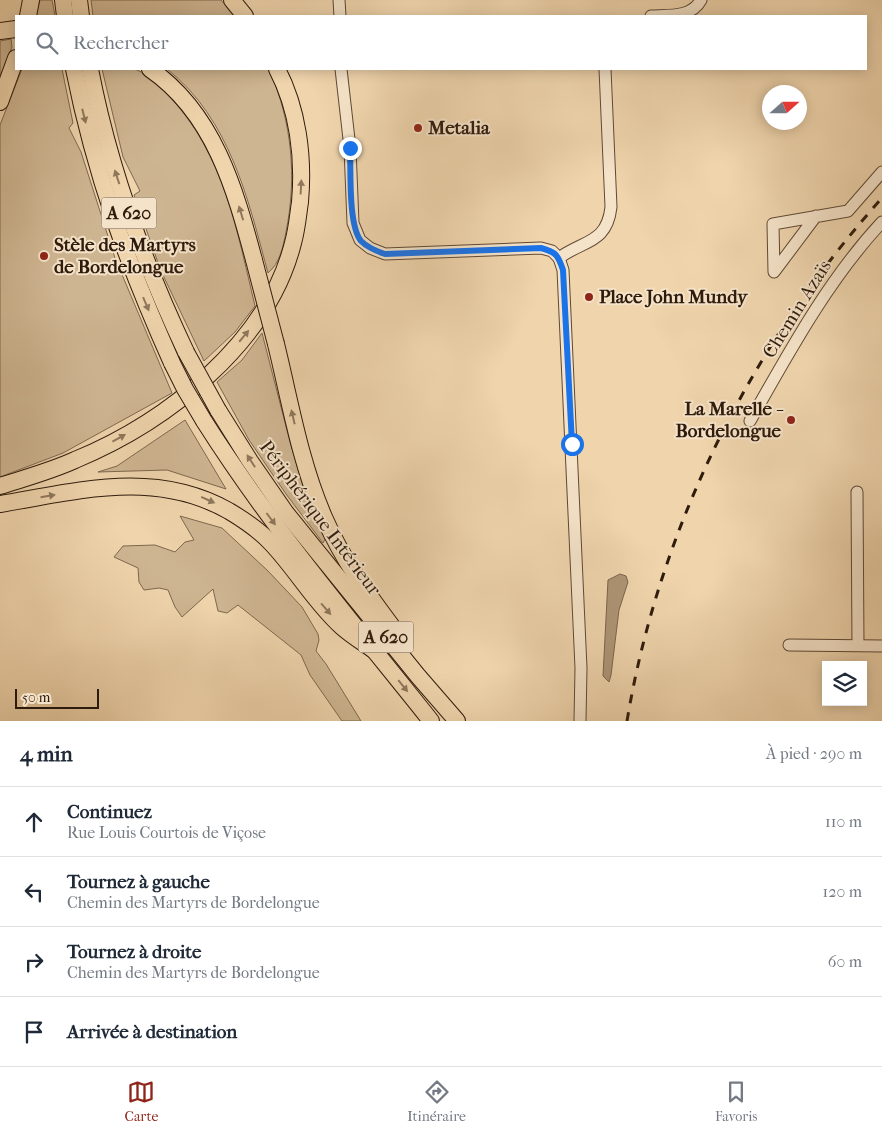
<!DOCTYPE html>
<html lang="fr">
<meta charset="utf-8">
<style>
body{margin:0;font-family:"IM FELL French Canon",serif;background:#f6f6f7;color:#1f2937}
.controls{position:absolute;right:15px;bottom:15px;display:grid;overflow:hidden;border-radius:0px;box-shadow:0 2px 12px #0003}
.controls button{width:45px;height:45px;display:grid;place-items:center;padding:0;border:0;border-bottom:1px solid #e0e1e3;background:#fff;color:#1f2937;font:25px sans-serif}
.compass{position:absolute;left:762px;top:85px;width:45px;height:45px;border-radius:50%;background:#fff;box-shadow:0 2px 12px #0003;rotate:69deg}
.scale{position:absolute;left:15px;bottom:12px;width:84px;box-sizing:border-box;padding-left:5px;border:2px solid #2f1b0c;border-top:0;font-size:14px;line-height:18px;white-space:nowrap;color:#2f1b0c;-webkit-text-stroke:4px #f5e3c9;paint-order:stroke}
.stop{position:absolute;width:15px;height:15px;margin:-11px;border:4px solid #1a73e8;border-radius:50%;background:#fff}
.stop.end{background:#1a73e8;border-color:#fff;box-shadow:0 1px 5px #0008}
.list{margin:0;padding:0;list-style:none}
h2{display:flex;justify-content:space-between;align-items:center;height:65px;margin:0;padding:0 20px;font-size:21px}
h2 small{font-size:16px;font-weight:400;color:#747a83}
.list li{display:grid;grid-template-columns:32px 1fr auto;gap:15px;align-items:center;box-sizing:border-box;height:70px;padding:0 20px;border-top:1px solid #e0e1e3}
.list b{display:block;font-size:19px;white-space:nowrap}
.list p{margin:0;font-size:16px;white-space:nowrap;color:#747a83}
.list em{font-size:16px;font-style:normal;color:#747a83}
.icon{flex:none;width:28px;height:28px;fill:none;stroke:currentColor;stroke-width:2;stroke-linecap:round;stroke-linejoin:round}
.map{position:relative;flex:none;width:882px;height:721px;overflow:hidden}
.search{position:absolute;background:#fff;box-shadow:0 2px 12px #0003;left:15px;right:15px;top:15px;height:55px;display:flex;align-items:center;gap:12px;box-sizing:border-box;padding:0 18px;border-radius:0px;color:#747a83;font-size:19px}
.sheet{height:345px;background:#fff}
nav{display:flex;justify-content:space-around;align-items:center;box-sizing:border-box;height:70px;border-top:1px solid #e0e1e3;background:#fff;font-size:14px;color:#747a83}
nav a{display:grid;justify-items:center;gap:2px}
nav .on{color:#8f2418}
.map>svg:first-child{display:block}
</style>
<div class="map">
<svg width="882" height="721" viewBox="0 0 882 721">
<rect width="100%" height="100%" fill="#efd4ac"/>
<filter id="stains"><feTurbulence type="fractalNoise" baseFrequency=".004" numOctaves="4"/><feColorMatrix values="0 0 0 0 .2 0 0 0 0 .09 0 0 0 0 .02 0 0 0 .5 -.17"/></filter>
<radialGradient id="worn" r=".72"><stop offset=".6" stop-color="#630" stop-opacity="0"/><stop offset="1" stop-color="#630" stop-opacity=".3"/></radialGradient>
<g fill="#ceb591" stroke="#7e684e">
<polygon points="40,0 52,0 55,16 36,16"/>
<polygon points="91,0 221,0 235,16 93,16"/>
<polygon points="11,39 12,47 0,76 0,41"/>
<polygon points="22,69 62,69 73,123 69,128 81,152 115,258 172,393 63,453 0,477 0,125"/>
<path d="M102,69C111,69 130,66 137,70C149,75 160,86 169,96C224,154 237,231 255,306L235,332L204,361L161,271L134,195L140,191L123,157Z"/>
<path d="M167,69H269L270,71C292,123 297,177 286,232C283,247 280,263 268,273C248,199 230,119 167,69Z"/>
<polygon points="262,333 290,442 306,496 325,539 323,543 286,494 249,440 217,382 242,360"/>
<polygon points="185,420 226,489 167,470 98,472 117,466"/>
<polygon points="180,516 222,528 268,571 302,607 318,634 319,640 316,651 326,664 361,721 342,721 310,675 301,655 238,605 227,613 218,611 213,589 182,617 175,607 168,590 159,588 144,590 139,582 138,568 114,557 123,546 155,545 175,552 185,542 194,540"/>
</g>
<polygon fill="#ae9576" stroke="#7b644c" points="620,574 626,576 628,582 619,610 611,675 609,682 603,676 608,580"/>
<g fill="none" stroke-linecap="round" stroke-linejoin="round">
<defs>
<g id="minor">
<polyline points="339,0 340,16"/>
<path d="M651,16C669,15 691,18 701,0"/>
<polyline points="341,69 350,148 353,223 360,240 370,248 385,254 541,248 552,251 559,258"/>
<polyline points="816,216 774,272 773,224 848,211 882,172"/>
<polyline points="559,258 563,270 581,668 580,721"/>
<path d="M559,258C583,240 607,244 611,207L605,69"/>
<path d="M750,421C789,352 828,280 882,222"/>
<polyline points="857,492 858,645"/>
<polyline points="789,645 882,646"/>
</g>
<g id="highway">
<polyline points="63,0 65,16"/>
<polyline points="79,0 81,16"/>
<polyline points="232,0 245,16"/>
<polyline points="28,16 31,0"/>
<polyline points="0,31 16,29"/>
<path d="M74,69C95,175 128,265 172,363"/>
<path d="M90,69C109,168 143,261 186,352"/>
<path d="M150,69C214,113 235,189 254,260"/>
<polyline points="0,102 16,58"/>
<path d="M276,344C290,401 300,462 324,517C342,559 369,596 397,633"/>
<polyline points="218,410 250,461 286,513 418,676 457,721"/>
<path d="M204,421C271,527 353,623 431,721"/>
<path d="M0,486C25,478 51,471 75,460C167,422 268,343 293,243C297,229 298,215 300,202C304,157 298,109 277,69"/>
<path d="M0,504C78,491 155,469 229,511C244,520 259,530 271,543C296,569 315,603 342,627C352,636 364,643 375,651"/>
</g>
</defs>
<use href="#minor" stroke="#5f4934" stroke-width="13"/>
<use href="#highway" stroke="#2f1b0c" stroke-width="18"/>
<use href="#minor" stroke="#f5e3c9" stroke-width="11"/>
<use href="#highway" stroke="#efd4ac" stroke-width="16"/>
<path stroke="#2f1b0c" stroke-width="3" stroke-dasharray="9 9" stroke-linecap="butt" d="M627,721C659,528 752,343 882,198"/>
<defs>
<g id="highway-bridge">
<polyline points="254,260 276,344"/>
<polyline points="186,352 218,410"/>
<polyline points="172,363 185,389 204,421"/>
</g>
</defs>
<use href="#highway-bridge" stroke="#2f1b0c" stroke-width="18" stroke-linecap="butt"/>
<use href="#highway-bridge" stroke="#efd4ac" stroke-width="16"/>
</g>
<defs><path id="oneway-solid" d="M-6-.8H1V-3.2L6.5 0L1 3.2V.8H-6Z" transform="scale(1.25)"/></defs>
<g fill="#8f785c">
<use href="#oneway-solid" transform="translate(84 116) rotate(76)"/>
<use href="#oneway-solid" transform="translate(117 177) rotate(-108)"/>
<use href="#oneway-solid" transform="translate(301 187) rotate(-87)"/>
<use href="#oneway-solid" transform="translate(241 213) rotate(-107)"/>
<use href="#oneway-solid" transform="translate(146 304) rotate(67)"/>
<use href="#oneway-solid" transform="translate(244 336) rotate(-50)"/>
<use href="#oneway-solid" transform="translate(293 417) rotate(-103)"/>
<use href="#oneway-solid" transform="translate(119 438) rotate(-29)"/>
<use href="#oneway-solid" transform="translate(251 461) rotate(-123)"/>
<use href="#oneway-solid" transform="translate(48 496) rotate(-9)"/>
<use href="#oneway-solid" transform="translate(208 500) rotate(24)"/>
<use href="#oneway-solid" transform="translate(271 519) rotate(53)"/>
<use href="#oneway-solid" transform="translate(326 609) rotate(49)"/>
<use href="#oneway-solid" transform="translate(403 686) rotate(51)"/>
</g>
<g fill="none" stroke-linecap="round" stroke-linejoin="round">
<path stroke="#1a73e8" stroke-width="6" d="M350,148C351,170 348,225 361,241C368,248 376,251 385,254L541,248C556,252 558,255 563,270L572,444"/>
</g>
<g fill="#8f2418" stroke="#f5e3c9" stroke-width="2">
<circle cx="418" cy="128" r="5"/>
<circle cx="44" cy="256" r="5"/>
<circle cx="589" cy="297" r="5"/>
<circle cx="791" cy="420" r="5"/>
</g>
<g text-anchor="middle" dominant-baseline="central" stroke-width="4" stroke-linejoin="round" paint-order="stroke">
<g fill="#f5e3c9" stroke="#6a5745" stroke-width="1">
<rect x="101.5" y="197.5" width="55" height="31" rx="4"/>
<rect x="358.5" y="621.5" width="55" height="31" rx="4"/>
</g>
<g font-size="18" font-weight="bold" fill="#2f1b0c">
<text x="129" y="213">A 620</text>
<text x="386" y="637">A 620</text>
</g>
<g font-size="19" font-weight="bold" fill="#2f1b0c" stroke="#f5e3c9" text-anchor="start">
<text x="428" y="128">Metalia</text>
<text x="54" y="245">Stèle des Martyrs<tspan x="54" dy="22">de Bordelongue</tspan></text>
<text x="599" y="297">Place John Mundy</text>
<text x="781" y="409" text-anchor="end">La Marelle -<tspan x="781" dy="22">Bordelongue</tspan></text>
</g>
<g font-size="19" fill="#2f1b0c" stroke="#f5e3c9">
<text transform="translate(797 309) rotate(-58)">Chemin Azaïs</text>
<text transform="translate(320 518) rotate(53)">Périphérique Intérieur</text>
</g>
</g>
<rect width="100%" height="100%" filter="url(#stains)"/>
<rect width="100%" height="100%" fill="url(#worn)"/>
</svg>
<div class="controls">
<button><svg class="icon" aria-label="layers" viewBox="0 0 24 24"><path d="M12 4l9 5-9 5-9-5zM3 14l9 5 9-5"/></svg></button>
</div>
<svg class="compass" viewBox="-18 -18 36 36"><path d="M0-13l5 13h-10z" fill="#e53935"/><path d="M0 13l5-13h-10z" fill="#747a83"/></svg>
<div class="scale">50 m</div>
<div class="stop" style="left:572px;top:444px"></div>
<div class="stop end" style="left:350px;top:148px"></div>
<div class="search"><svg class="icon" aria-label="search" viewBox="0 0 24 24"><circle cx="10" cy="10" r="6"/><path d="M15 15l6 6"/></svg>Rechercher</div>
</div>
<section class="sheet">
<h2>4 min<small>À pied · 290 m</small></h2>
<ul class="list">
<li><svg class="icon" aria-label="ahead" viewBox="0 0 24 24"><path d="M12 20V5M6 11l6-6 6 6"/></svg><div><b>Continuez</b><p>Rue Louis Courtois de Viçose</p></div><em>110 m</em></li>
<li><svg class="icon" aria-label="left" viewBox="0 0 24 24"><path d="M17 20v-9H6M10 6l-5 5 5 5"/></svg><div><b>Tournez à gauche</b><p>Chemin des Martyrs de Bordelongue</p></div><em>120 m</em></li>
<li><svg class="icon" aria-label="right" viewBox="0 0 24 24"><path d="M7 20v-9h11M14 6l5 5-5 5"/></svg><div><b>Tournez à droite</b><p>Chemin des Martyrs de Bordelongue</p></div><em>60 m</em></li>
<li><svg class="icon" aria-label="arrive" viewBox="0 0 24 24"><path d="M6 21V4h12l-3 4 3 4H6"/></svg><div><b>Arrivée à destination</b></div></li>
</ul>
</section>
<nav>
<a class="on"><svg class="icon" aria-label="map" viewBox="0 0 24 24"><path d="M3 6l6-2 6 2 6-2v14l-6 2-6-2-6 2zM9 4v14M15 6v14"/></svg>Carte</a>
<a><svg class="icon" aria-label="directions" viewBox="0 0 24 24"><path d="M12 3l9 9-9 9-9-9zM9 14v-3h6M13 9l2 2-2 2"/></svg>Itinéraire</a>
<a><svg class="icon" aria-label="saved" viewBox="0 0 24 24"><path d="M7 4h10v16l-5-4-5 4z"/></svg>Favoris</a>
</nav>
